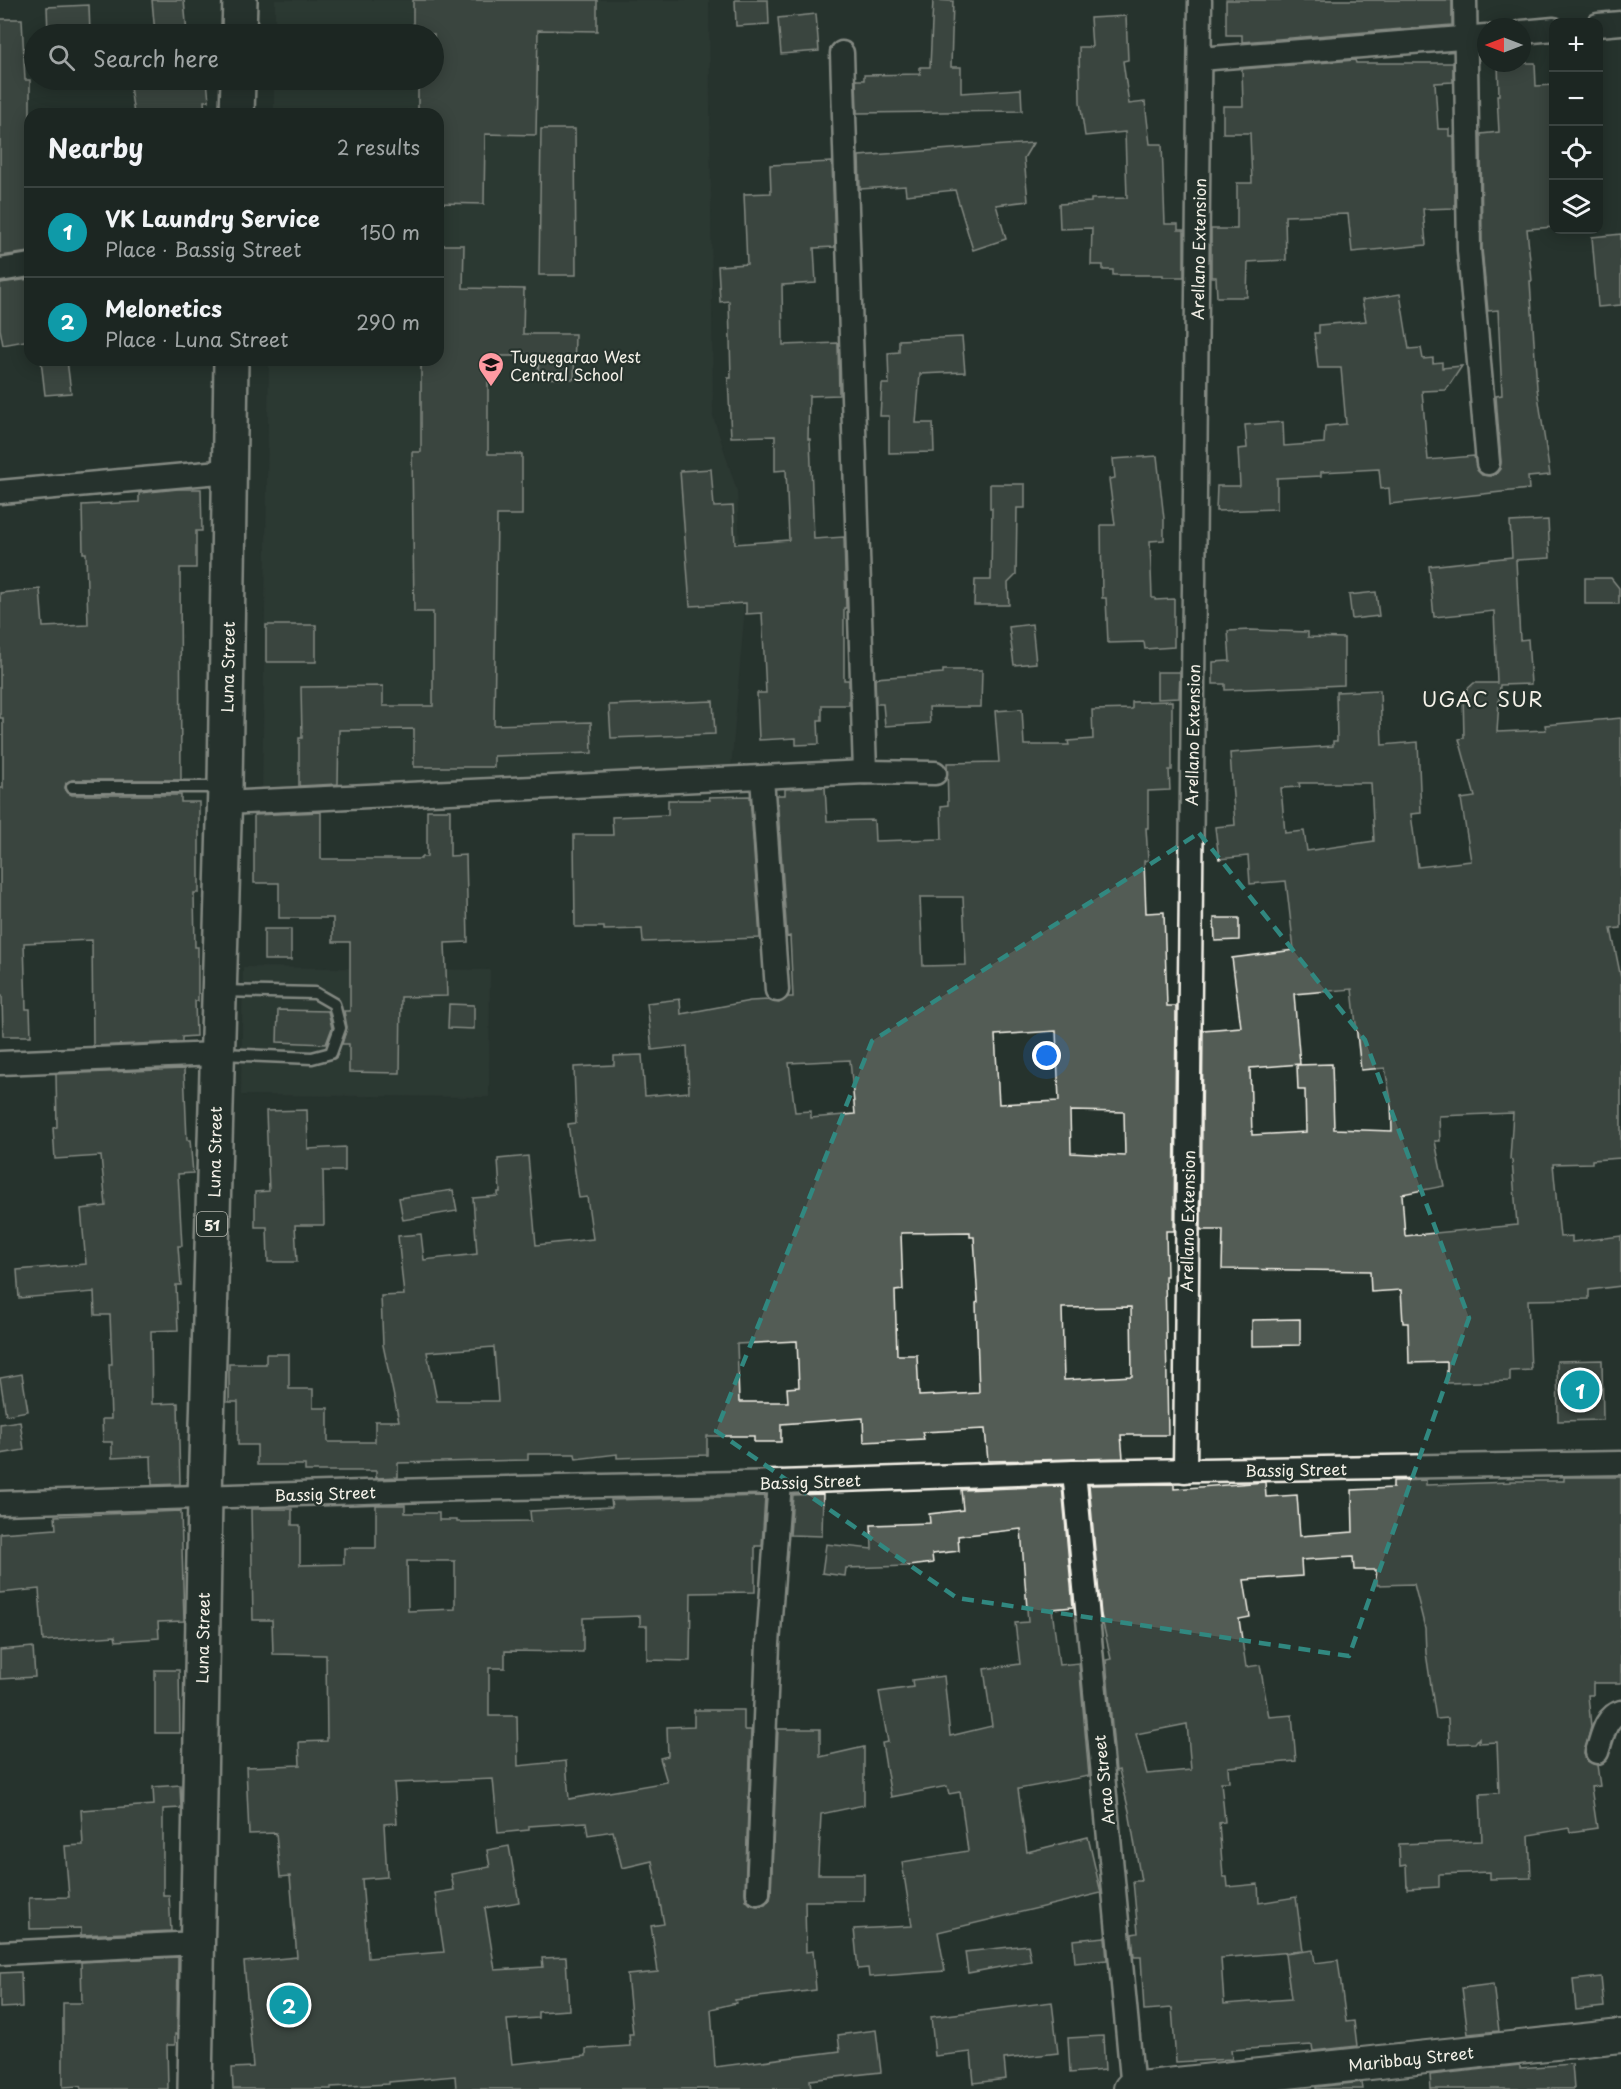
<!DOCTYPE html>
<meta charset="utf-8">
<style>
body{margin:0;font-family:"Playpen Sans",sans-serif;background:#29322f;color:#f1f3f6}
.controls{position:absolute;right:18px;top:18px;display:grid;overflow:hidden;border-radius:12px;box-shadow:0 3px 15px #0003}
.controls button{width:54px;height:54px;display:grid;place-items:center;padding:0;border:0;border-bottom:2px solid #3a4340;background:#1c2622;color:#f1f3f6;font:30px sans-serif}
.compass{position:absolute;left:1477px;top:18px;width:54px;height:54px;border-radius:50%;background:#1c2622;box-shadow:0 3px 15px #0003;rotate:270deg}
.you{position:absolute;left:1047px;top:1056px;width:21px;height:21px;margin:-15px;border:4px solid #fff;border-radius:50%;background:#1a73e8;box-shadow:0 0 0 9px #1a73e833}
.badge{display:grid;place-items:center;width:39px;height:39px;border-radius:50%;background:#ff9aa2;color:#fff;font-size:20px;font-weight:700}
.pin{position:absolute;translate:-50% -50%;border:3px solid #fff;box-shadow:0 2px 6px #0006}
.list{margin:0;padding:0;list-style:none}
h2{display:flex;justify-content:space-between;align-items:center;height:78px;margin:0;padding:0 24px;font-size:26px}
h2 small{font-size:20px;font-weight:400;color:#a0a5a5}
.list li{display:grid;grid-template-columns:39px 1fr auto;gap:18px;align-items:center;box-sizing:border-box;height:90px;padding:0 24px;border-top:2px solid #3a4340}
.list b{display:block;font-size:22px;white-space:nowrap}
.list p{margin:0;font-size:20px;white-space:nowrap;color:#a0a5a5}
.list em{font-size:20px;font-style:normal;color:#a0a5a5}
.icon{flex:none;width:33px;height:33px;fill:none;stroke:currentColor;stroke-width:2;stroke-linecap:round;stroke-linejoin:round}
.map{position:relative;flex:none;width:1621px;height:2089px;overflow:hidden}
.search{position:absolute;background:#1c2622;box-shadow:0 3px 15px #0003;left:24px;top:24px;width:420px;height:66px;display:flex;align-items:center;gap:15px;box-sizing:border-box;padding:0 21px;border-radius:33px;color:#a0a5a5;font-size:22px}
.panel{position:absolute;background:#1c2622;box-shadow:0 3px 15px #0003;left:24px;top:108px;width:420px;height:258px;border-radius:18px}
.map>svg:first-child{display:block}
</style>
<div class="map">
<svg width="1621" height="2089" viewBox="0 0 1621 2089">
<rect width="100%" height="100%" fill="#26332d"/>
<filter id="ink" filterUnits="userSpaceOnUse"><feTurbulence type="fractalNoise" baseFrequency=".0167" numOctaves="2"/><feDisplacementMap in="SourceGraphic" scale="12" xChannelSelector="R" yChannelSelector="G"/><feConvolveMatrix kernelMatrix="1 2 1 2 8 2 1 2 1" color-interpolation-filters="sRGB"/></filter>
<g filter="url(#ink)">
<g fill="#333f39">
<polygon points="275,0 709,0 713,416 737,491 744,618 731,769 262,796 269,360 438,360 438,114 274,114 274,80 434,80 434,34 275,34"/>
<polygon points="243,967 490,970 489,1097 241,1095"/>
</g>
<g fill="#525c55" stroke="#f4f1e8" stroke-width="1.5" fill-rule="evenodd">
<polygon points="152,0 184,0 187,34 155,34"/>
<polygon points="413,0 597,0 597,31 538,30 536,135 485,134 484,204 438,203 438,114 418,114 418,80 434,80 434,34 419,34 419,29 413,29"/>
<polygon points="735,0 768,0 769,24 736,26"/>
<polygon points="933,0 953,1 951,67 961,67 961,93 1021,89 1022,111 857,113 856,80 864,80 864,75 920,74 920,67 930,67"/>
<polygon points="1226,0 1452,0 1452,25 1242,42 1242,35 1226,35"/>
<polygon points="89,5 90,34 48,34 47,7"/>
<polygon points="816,14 819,51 781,54 778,18"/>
<polygon points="1126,16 1128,60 1123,61 1129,104 1145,102 1150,144 1162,144 1165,224 1178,224 1178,230 1184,230 1184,277 1163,277 1163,275 1113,275 1113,270 1103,270 1103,265 1091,265 1092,228 1060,229 1059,204 1091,202 1091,199 1127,198 1125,132 1085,136 1080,102 1079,47 1092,47 1090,18"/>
<polygon points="0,19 22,19 25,80 30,80 30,252 0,256"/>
<polygon points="1355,60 1356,63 1453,63 1453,82 1435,83 1438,129 1449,129 1449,136 1454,136 1455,208 1423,209 1426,245 1352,252 1348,214 1285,216 1286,260 1248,262 1247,297 1217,297 1216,277 1211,277 1211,229 1237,229 1237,183 1252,183 1250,133 1223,133 1223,106 1243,106 1242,69"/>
<polygon points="1498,63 1535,63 1536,86 1554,85 1554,227 1527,229 1532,281 1530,281 1537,388 1550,475 1528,477 1529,489 1390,504 1389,488 1381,489 1379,469 1321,472 1321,476 1277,478 1277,509 1216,511 1217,486 1240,486 1238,449 1247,448 1245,425 1283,422 1284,446 1324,443 1325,426 1346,424 1341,368 1318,368 1314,333 1319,333 1319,325 1366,321 1362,300 1400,294 1409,349 1421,348 1423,359 1433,358 1433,363 1442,362 1442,368 1462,366 1446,390 1422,391 1428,460 1474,456 1477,470 1482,475 1490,476 1496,474 1500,469 1501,462 1496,396 1502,395 1498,310 1488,311 1482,249 1481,134 1499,132 1497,95 1499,95"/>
<polygon points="129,80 207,80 209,101 204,101 205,114 134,114"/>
<polygon points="541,129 575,129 576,275 539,275"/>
<polygon points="1033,143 1024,158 1028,201 996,205 1006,239 973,250 955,190 906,195 905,186 860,189 859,156"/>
<polygon points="832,162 835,247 814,248 816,283 782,285 783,345 838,343 839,395 809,396 808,439 810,439 814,539 844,537 846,608 844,608 844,680 849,680 849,705 822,705 822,720 818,720 819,744 796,745 796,738 759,740 757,693 766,693 762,613 746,614 746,603 690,606 680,471 711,469 714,507 733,506 735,544 789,540 786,470 775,471 775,436 731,437 728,378 731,378 729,301 720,302 718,266 747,264 744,194 771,193 770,165"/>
<polygon points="1621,234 1621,305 1598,307 1592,237"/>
<polygon points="438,245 464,245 463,288 524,289 523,334 575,334 574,379 538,378 539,356 488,356 488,454 522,454 522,515 497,515 494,725 591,722 592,753 494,756 494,767 414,767 414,729 339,730 338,784 299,786 299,738 302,738 301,687 383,686 383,706 433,706 433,612 414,612 412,452 421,452 421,360 438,360"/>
<polygon points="30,279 30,340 3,345 0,329 0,283"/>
<polygon points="962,337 965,372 920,374 916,423 933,423 934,452 889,453 889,416 880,416 882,384 889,384 888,353 899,352 899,340"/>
<polygon points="41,360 67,360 71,393 45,395"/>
<polygon points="1157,456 1164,519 1164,540 1150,541 1152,598 1155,598 1155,600 1174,599 1174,647 1145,649 1144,642 1108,643 1106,598 1102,598 1101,525 1115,525 1109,479 1115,478 1113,459"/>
<polygon points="990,484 1025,484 1025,508 1017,508 1016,575 1008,583 1009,605 974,605 975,580 991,580 992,508 990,508"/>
<polygon points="178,489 201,489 202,531 196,531 196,568 180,568 181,780 72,780 66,783 65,788 68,793 72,795 181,795 181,802 199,802 199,893 194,893 195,947 198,947 198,1001 195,1001 196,1036 182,1037 182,1042 93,1046 92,940 24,943 26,1009 30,1009 31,1036 3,1036 2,996 0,996 0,788 3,788 3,718 0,718 0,593 40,589 43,627 88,625 86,553 83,553 82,505 139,502 139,493"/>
<path d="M1548,520L1550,558L1516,560L1520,640L1528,639L1531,684L1500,685L1497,732L1546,730L1545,725L1621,718V928L1611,929L1621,978V1158L1592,1160V1163L1553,1164L1560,1237L1572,1236V1242L1621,1236V1286L1589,1290V1299L1528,1300L1531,1370L1510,1371V1381L1447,1383V1362L1409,1363L1408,1323H1403L1401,1290L1371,1292L1370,1271L1222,1269L1223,1230H1201L1203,1030L1241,1027L1232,958L1294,950L1286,881L1250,884L1248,856L1219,859L1215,827L1235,825L1230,753L1333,746V741H1337L1336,692L1380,690L1382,745L1418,742L1421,813L1411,814L1418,867L1471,861L1461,799L1475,797L1459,739L1464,738L1463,693L1474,683H1497L1494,611L1434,617L1429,566L1512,557L1510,522ZM1299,783H1371L1374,841L1307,851L1304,831L1285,833L1281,788L1300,787ZM1352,989L1361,1070L1385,1068L1391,1101L1392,1131L1334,1129L1332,1064L1297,1065L1298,1090H1305L1306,1132L1252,1135L1250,1068L1300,1064L1294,994ZM1513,1113L1510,1159L1512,1160L1517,1225L1405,1236L1402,1194L1444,1186L1435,1141H1440L1439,1116Z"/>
<polygon points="1585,578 1611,578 1619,588 1619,604 1585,604"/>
<polygon points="1376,592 1379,616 1352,619 1349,595"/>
<polygon points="1032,624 1036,663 1014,665 1009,627"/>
<rect x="266" y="625" width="50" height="37"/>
<polygon points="1250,630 1308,632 1308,637 1344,638 1344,685 1225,690 1225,684 1213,684 1213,662 1230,661 1228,631"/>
<polygon points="943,670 982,670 981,707 929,707 930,723 885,726 883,704 876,704 875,678 943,673"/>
<polygon points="1157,672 1180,672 1179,698 1157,699"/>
<polygon points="713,701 715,734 611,738 609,705"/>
<path d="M1172,701V770H1169L1170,790L1148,791V828H1146L1148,860L1144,861L1146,913L1164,912L1167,1006H1176L1174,1231H1166L1167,1276H1165L1168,1435H1121L1123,1458L988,1461L985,1429L922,1432L924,1439L864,1442L863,1418L781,1424V1442H754V1436H707V1455L617,1458V1454L576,1459L575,1454H528V1460L398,1463V1477L376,1478V1471H305V1465H257V1445H238V1402H229V1364H266V1354H289V1389H313V1408H328V1442H375V1421H399L383,1345L381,1296L404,1295L398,1236L421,1234L424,1260L477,1254L473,1198L498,1196V1192H500L498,1159L528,1156L536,1245L593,1239L587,1197L579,1198L568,1124L576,1123L574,1067L614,1065V1056L642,1055L645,1096L689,1092L687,1046L652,1050L647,1003L680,999L681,1014L750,1001L768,1000L779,1003L788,997H793L790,936L787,937L777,795H785V789L825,787L827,821L874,820L875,841L942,839L941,806L948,805L947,763L999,762L995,711L1022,709L1024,745H1069L1068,741L1093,739L1092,710L1132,709V702ZM920,897H963L966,965L923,966ZM1056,1031L1059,1101L999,1104L995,1035ZM850,1060L855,1114L811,1118V1111L795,1112L789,1063ZM1070,1111L1124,1112L1125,1156L1071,1153ZM970,1232V1237H974L978,1302L976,1303L979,1393L919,1396L917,1355H897L895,1291L903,1290L901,1233ZM1131,1307L1132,1376L1064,1380L1062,1308ZM797,1341L799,1387L787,1388L788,1402H739L737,1344ZM494,1347L498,1401H437L427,1352Z"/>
<polygon points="750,796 760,938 643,942 642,929 604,930 604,927 575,927 574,835 613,835 612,817 668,815 668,800 710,800 709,797"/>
<polygon points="427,810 450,810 450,856 466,855 468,942 445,943 447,996 401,997 400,1073 349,1072 349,1044 342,1044 347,1027 344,1011 350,1011 350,942 333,942 333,918 279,918 279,883 254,883 254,815 321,812 321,859 421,859 421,857 427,857"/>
<polygon points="1214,918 1239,918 1239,940 1215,941"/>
<rect x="264" y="929" width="27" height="31"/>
<polygon points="449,1004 474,1005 474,1029 448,1028"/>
<polygon points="278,1010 328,1011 332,1028 326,1044 277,1042"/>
<polygon points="184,1069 187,1140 190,1140 193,1173 178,1174 182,1246 178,1246 181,1285 176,1285 178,1330 151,1331 152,1404 178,1403 180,1484 152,1485 151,1456 112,1458 112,1442 103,1442 102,1419 111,1419 109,1364 112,1364 110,1315 95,1315 94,1292 19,1298 17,1270 86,1264 81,1209 106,1206 101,1156 55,1159 53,1128 57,1127 56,1074"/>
<polygon points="307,1110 308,1149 345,1147 345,1171 323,1171 324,1225 295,1225 297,1262 268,1262 267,1227 255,1227 255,1192 269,1191 266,1111"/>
<polygon points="453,1190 457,1211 403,1220 399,1198"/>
<polygon points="1300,1319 1300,1345 1252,1346 1252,1320"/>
<polygon points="1602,1360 1603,1420 1558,1421 1557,1361"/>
<polygon points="22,1374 28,1411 6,1415 0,1378"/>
<polygon points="20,1421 24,1450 0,1454 0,1424"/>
<path d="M1564,1477H1621V1683H1593V1695H1588L1591,1727L1584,1754L1587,1761L1597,1765L1600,1786L1591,1787L1597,1828L1570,1832L1569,1828L1529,1835L1531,1878L1490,1879V1872L1439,1874V1887L1407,1889L1406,1865L1400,1866L1399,1844L1482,1841L1480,1794L1499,1793L1497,1742L1479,1743V1738L1475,1743L1449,1744L1448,1718L1436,1719L1426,1653L1425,1628L1414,1584L1377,1585L1376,1570H1354L1353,1557L1301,1560L1302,1576L1244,1580L1250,1617L1239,1619L1246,1667L1260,1665L1269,1717L1292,1715L1296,1761L1228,1767L1229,1782H1221L1225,1822L1219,1823L1223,1877H1227L1228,1887L1258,1884L1259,1903L1296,1897L1303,1951L1221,1958L1224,2004L1291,1999L1285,1954L1313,1950L1315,1963L1338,1960L1346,2022L1354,2021L1357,2046L1313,2051L1312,2045L1231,2050L1232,2059L1176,2062L1172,2008L1144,2010L1141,1957H1134L1132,1934L1138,1933L1133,1881H1141L1129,1811L1119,1770L1116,1771L1106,1660L1111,1659L1101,1615L1089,1485L1174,1484V1489L1265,1482L1266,1497L1297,1495L1300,1536L1353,1532L1352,1490L1393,1488V1481L1426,1480V1485L1511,1482V1481H1564ZM1187,1724L1191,1770L1147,1774L1136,1734Z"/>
<polygon points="1062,1486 1073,1607 1052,1609 1059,1665 1079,1663 1089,1776 1018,1789 1027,1852 1088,1837 1101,1893 938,1932 945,1971 869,1977 868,1968 858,1969 854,1929 912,1926 902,1862 968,1851 960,1792 949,1794 947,1786 891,1797 882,1743 888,1742 879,1692 913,1687 912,1680 944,1676 950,1736 992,1726 984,1669 1020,1664 1015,1623 1028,1622 1021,1529 958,1536 959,1551 932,1554 933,1563 909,1566 846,1568 845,1576 822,1573 826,1544 872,1549 871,1525 930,1523 929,1514 963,1510 961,1490"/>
<polygon points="823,1494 822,1536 790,1535 793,1495"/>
<path d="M765,1496L762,1546H755V1592L691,1593L690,1661L647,1660V1626H640V1616L583,1618V1652L505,1651V1668H489V1716H517L518,1766L566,1761L569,1799L667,1782L660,1758L668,1756L667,1727L694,1726V1710H744V1730H751L745,1892L746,1900L750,1904L757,1906L765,1905L770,1900L771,1894L778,1729H820V1757L864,1747V1805L821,1814L818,1874H864V1901H805L806,1952L813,1951L816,1990L735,2000L736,2003L711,2009L715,2067L840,2051L838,2035L876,2030L881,2072L810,2080L811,2089H456L455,2076L389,2082V2084L331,2087V2089H233L232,2068L253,2067L244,1962L297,1957L290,1876L280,1877L276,1833L249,1834L246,1767L300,1765L299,1742L327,1741L326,1655L273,1654L272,1620H253L251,1509H292V1525H300V1565L344,1564V1548H376V1505H405V1513H439V1520H457V1522L531,1521L530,1511L612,1507L611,1500ZM407,1561H455V1609L408,1611ZM493,1779L498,1833L529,1830V1826L586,1822L588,1835L613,1831L622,1868L652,1861L664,1924L651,1926L658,1972L627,1975L633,2034H629L630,2046L586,2049V2056L512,2064L507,2020L538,2018V2012L569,2010L566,1957L542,1958L543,1967L495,1970L485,1908L519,1902L509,1846L487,1850L490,1867L451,1874L454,1890L435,1893L444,1952L368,1958L362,1879L387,1877L384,1824L397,1823L394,1783Z"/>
<polygon points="181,1511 184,1621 158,1622 159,1638 116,1641 115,1636 43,1641 39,1589 0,1593 0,1533 56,1529 55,1516"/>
<polygon points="33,1647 35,1677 0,1679 0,1650"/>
<polygon points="155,1670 179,1670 180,1733 155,1733"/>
<polygon points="180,1785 181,1808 163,1809 163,1895 169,1895 171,1931 81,1935 81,1928 30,1929 29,1898 69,1897 65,1846 83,1845 81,1810 154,1805 153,1787"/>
<polygon points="1105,1937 1107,1960 1075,1963 1073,1940"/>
<polygon points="1028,1945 1031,1961 968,1973 965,1952"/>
<polygon points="178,1957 177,2034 175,2034 175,2045 167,2045 168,2089 81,2089 80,2086 63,2087 63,2003 82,2003 81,1962"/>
<polygon points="21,1972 22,2007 0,2008 0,1973"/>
<polygon points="1601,1977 1604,2007 1576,2010 1573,1980"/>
<polygon points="1493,1984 1499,2031 1468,2034 1462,1988"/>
<polygon points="1052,2002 1058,2053 1004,2059 1006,2079 974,2083 971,2052 935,2056 931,2017"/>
<polygon points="1103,2036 1105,2070 1070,2073 1068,2038"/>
<polygon points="1572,2064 1574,2089 1431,2089 1430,2075 1520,2065 1520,2068"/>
<polygon points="1362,2082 1363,2089 1316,2089 1316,2087"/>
</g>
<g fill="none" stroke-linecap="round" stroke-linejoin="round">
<defs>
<g id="lane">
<polyline points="72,787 222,787"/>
<polyline points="221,1054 312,1058 331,1053 340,1028 334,1004 315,993 221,991"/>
</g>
<g id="street">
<polyline points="1465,0 1469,250 1488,463"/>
<polyline points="1598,25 1621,23"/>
<polyline points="1522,32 1554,29"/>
<polyline points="842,53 865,772"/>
<polyline points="1200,59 1486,36"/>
<polyline points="0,270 30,265"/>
<polyline points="0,492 230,471"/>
<polyline points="762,778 777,990"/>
<polyline points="224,803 865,772 935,773"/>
<polyline points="0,1063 216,1054"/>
<polyline points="1185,1471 1200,0"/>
<polyline points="1074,1472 1133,2089"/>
<polyline points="0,1503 463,1489 780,1482 1074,1472 1621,1463"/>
<path d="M1597,1752C1602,1738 1605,1716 1621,1712"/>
<polyline points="758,1893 768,1644 780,1482"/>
<polyline points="0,1953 197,1943"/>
</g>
<polyline id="secondary" points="1130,2089 1621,2036"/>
<g id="primary">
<polyline points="239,34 240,0"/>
<polyline points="237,114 238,80"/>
<polyline points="195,2089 205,1497 225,787 231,360"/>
</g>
</defs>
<use href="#lane" stroke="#f4f1e8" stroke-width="15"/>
<use href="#street" stroke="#f4f1e8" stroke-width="27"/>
<use href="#secondary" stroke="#f4f1e8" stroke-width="36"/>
<use href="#primary" stroke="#f4f1e8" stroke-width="38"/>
<use href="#lane" stroke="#26332d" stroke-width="10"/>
<use href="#street" stroke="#26332d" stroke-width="22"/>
<use href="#secondary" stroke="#26332d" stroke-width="32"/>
<use href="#primary" stroke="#26332d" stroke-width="33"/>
</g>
</g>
<path d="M0 0H1621V2089H0ZM1199,833L1365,1040L1469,1318L1349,1656L957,1598L716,1431L872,1041Z" fill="#26332d" fill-opacity=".55" fill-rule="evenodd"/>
<path fill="none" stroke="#318880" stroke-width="4.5" stroke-dasharray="12 8" stroke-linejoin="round" d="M1199,833L1365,1040L1469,1318L1349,1656L957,1598L716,1431L872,1041Z"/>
<defs>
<symbol id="school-pin" viewBox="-11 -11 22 30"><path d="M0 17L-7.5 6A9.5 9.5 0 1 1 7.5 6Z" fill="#ff9aa2" stroke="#26332d"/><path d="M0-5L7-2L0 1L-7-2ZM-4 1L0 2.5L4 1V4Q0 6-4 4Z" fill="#111"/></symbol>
</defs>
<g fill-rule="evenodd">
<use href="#school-pin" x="476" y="350" width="30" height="40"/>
</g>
<g text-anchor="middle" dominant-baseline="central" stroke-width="4.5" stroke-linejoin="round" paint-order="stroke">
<rect fill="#26332d" stroke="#b6b8b0" stroke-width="1.5" x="197" y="1212" width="30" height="24" rx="4.5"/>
<g font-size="15" font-weight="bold" fill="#f4f1e8">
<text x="212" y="1224">51</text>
</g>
<g font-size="16" fill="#f4f1e8" stroke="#26332d">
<text transform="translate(1198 249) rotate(-89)">Arellano Extension</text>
<text transform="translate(227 667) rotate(-89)">Luna Street</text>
<text transform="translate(1192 735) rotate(-89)">Arellano Extension</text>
<text transform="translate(214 1152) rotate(-89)">Luna Street</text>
<text transform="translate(1187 1221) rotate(-89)">Arellano Extension</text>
<text transform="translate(1296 1469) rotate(-1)">Bassig Street</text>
<text transform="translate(810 1481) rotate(-2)">Bassig Street</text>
<text transform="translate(325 1493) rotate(-2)">Bassig Street</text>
<text transform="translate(202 1638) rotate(-89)">Luna Street</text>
<text transform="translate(1103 1780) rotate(-96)">Arao Street</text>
<text transform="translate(1411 2058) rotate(-6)">Maribbay Street</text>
</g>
<g font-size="16" fill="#f4f1e8" stroke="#26332d" text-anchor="start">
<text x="510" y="356">Tuguegarao West<tspan x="510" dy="18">Central School</tspan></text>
</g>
<g font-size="20" letter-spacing="1.5" fill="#f4f1e8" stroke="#26332d">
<text x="1483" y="699">UGAC SUR</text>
</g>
</g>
</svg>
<div class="controls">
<button>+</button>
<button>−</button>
<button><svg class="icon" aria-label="locate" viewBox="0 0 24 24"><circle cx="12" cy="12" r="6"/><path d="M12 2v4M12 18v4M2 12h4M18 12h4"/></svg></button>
<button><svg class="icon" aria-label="layers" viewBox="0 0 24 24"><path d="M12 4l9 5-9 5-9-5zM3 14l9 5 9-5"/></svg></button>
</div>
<svg class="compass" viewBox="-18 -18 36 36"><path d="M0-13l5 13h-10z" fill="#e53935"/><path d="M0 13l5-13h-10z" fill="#a0a5a5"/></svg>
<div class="you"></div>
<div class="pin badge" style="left:1580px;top:1390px;background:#0f9aa8">1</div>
<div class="pin badge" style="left:289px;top:2005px;background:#0f9aa8">2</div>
<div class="search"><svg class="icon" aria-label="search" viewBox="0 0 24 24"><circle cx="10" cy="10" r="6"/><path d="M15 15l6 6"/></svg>Search here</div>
<section class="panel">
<h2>Nearby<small>2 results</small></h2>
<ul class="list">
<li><span class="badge" style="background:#0f9aa8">1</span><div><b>VK Laundry Service</b><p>Place · Bassig Street</p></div><em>150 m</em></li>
<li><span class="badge" style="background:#0f9aa8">2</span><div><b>Melonetics</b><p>Place · Luna Street</p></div><em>290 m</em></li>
</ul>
</section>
</div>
